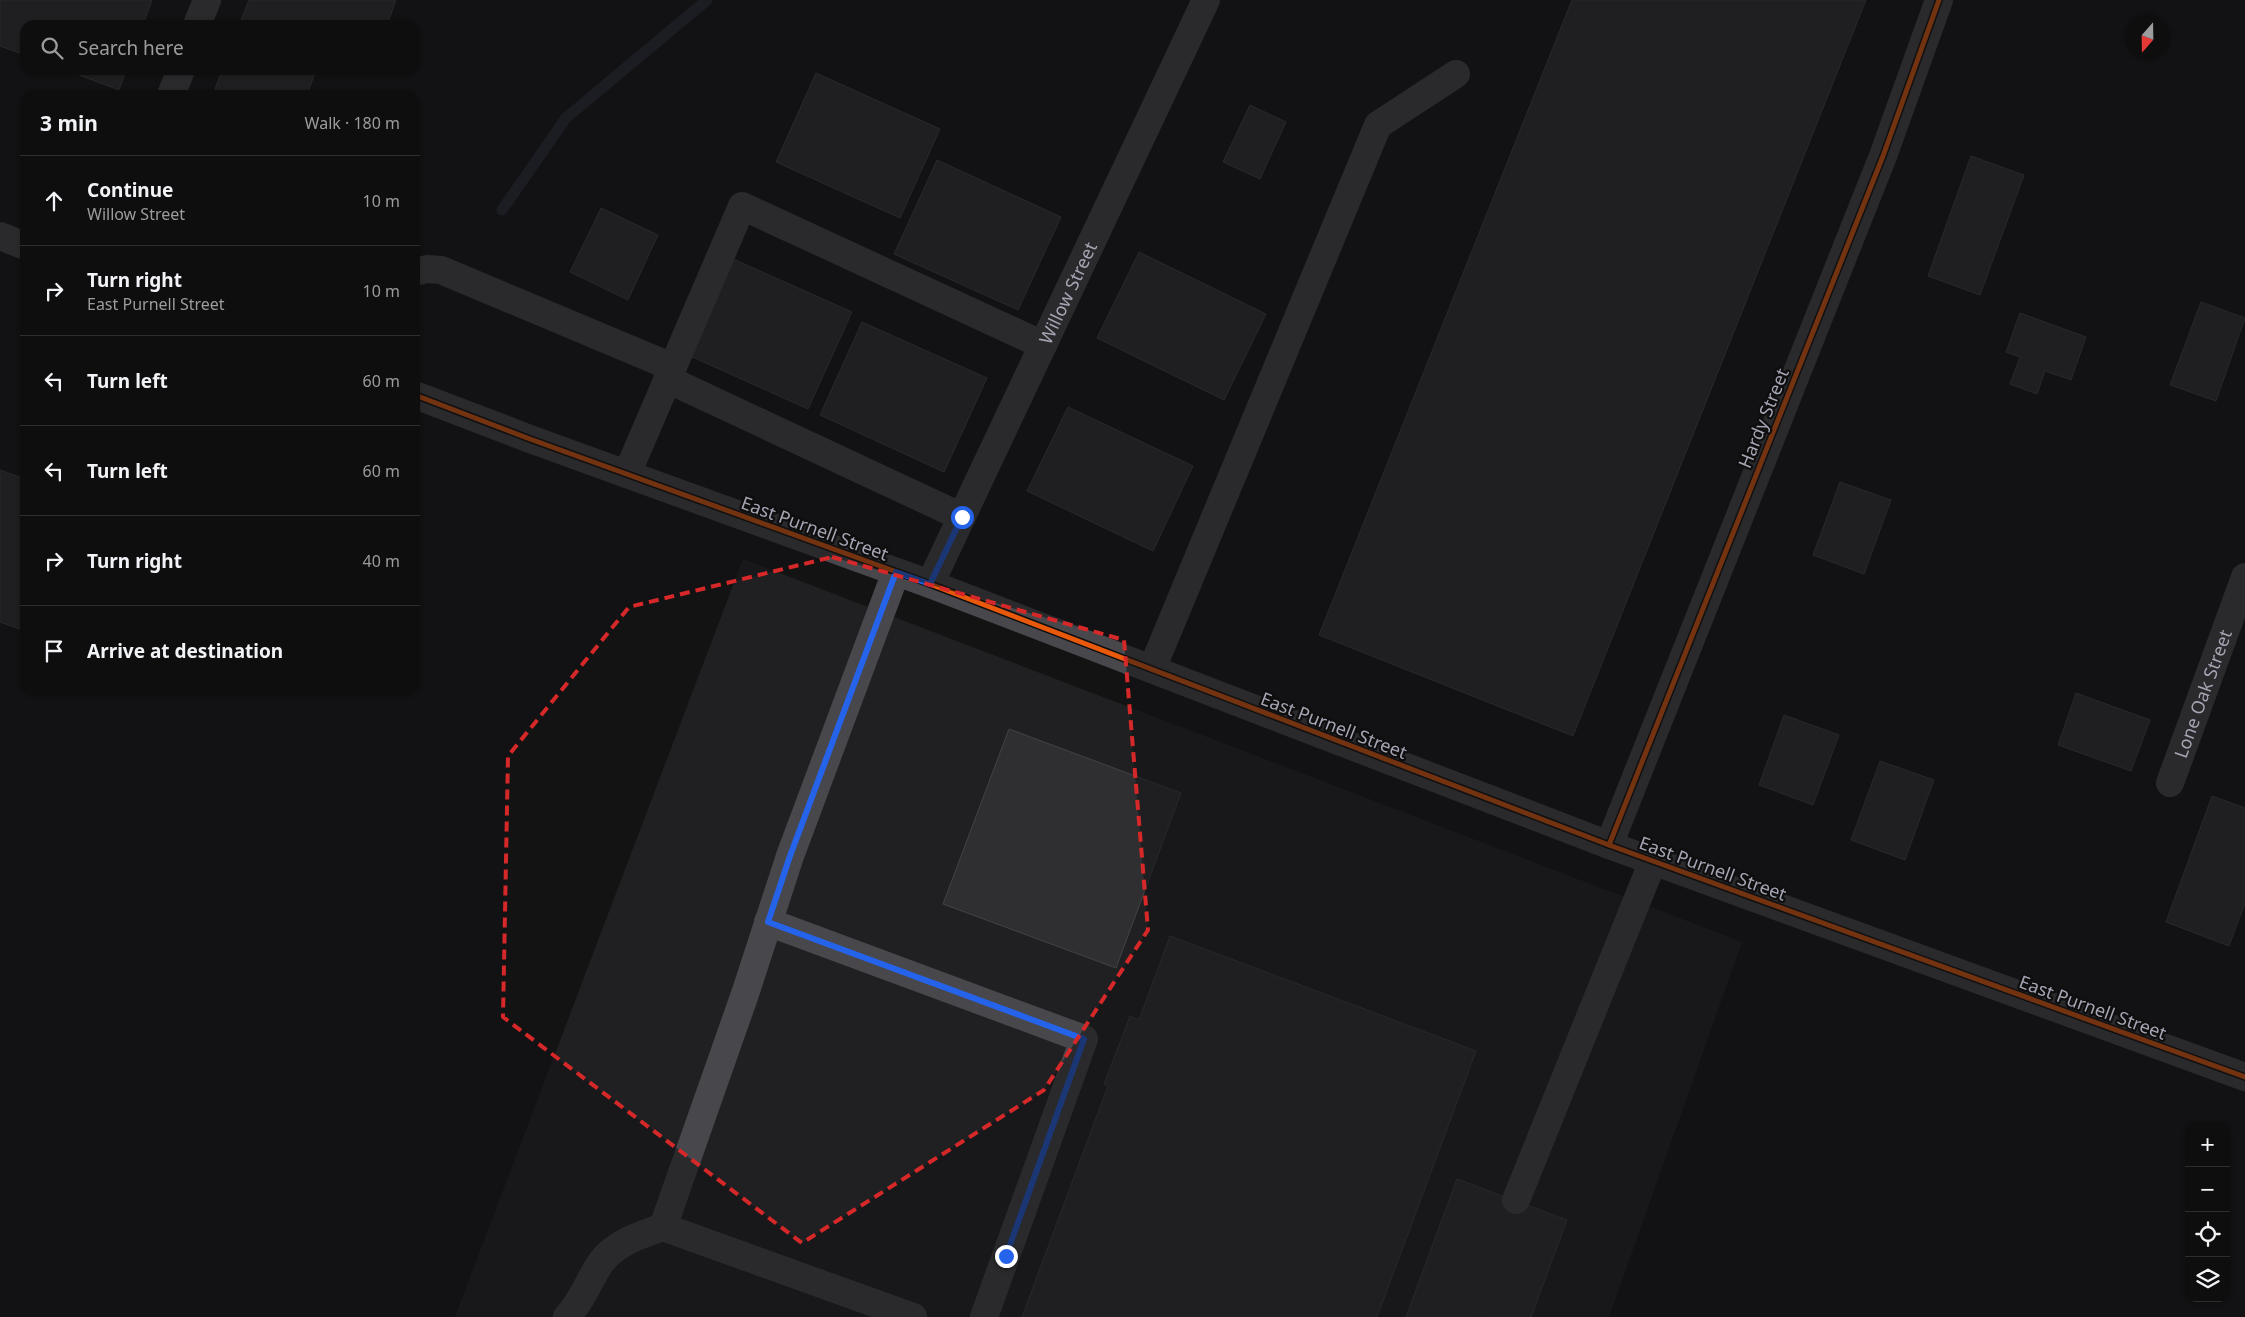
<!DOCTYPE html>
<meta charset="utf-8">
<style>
body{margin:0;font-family:"Noto Sans",sans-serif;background:#171718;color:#f1f3f6}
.controls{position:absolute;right:15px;bottom:15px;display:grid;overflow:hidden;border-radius:10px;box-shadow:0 1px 4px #0004}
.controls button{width:45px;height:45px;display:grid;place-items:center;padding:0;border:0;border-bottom:1px solid #2e2e2f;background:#0e0e0f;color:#f1f3f6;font:25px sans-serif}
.compass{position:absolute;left:2125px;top:15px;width:45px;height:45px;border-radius:50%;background:#0e0e0f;box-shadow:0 1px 4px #0004;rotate:200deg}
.stop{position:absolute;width:15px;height:15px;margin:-11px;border:4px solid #2563eb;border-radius:50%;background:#fff}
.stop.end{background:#2563eb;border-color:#fff;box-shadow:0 1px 5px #0008}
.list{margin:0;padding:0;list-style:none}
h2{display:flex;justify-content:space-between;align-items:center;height:65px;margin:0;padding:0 20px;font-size:21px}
h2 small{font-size:16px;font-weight:400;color:#9b9c9e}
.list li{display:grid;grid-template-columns:32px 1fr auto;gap:15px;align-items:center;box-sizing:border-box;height:90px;padding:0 20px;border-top:1px solid #2e2e2f}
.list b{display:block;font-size:19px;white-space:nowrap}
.list p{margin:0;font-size:16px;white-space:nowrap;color:#9b9c9e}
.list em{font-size:16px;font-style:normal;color:#9b9c9e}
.icon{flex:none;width:28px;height:28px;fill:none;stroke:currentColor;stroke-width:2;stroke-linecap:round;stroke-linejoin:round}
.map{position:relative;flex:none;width:2245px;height:1317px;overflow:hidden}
.search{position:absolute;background:#0e0e0f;box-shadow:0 1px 4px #0004;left:20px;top:20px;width:400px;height:55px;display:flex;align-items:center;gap:12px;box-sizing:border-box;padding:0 18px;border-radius:15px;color:#9b9c9e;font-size:19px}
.panel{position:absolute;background:#0e0e0f;box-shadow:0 1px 4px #0004;left:20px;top:90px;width:400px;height:605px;border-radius:15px}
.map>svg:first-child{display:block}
</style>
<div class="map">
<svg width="2245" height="1317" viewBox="0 0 2245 1317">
<rect width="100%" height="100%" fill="#131314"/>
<polygon fill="#202022" points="743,559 1742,942 1609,1317 455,1317"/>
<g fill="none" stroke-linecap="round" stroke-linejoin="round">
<polyline stroke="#282b34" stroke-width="11" points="502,210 566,118 707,0"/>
</g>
<g fill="#2f2f32" stroke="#434347">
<polygon points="0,0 152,0 143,25 25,25 25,55 0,46"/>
<polygon points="249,0 396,0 387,25 348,25 335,20 333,25 239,25"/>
<polygon points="1572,0 1866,0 1573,736 1319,635"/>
<polygon points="66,70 126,70 119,90"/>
<polygon points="222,70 316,70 307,95 213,95"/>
<polygon points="816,73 940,129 900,218 776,162"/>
<polygon points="1250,105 1286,122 1260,179 1223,162"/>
<polygon points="1971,156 2024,175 1980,295 1928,276"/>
<polygon points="937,160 1061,217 1018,310 894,254"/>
<polygon points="601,208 658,235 628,300 570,272"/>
<polygon points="1139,252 1266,314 1224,400 1097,338"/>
<polygon points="731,258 852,312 808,409 688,355"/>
<polygon points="2201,302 2245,318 2216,401 2170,385"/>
<polygon points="2020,313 2086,337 2071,380 2045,371 2037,394 2010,384 2020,357 2006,352"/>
<polygon points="862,322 987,378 944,472 820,415"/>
<polygon points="1068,407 1193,466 1153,551 1027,491"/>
<polygon points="0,470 25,479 25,631 0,622"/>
<polygon points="1840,482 1891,500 1864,574 1813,555"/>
<polygon points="2076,693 2150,720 2131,771 2058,745"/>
<polygon points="1784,715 1839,735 1813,805 1759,785"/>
<polygon points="1009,729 1181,793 1116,968 943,904"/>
<polygon points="1880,761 1934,780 1905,860 1851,840"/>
<polygon points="2212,796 2245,808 2245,903 2229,946 2166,922"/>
<polygon points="1170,936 1476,1051 1377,1317 1022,1317 1108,1086 1104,1084 1130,1016 1139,1020"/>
<polygon points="1457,1179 1567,1220 1531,1317 1406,1317"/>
</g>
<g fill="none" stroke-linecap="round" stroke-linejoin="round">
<polyline stroke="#303034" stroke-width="28" stroke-dasharray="28 14" stroke-linecap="butt" points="1471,1317 1516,1200"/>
<g stroke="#48484c" stroke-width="28">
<polyline points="197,25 207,0"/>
<polyline points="171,95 181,70"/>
<polyline points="0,236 25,246"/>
<polyline points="415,272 427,269 441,270 672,367"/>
<polyline points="667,379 962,517"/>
<polyline points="415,395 530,439 930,584 1609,845 2245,1077"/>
<polyline points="627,474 742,206 1043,345"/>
<path id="s1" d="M930,584L1206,0"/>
<polyline points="1152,669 1378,125 1456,74"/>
<path id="s2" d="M2170,783L2245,577"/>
<polyline points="1609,845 1883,156 1939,0"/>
<polyline points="768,922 1084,1039 984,1317"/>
<polyline points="1516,1200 1653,861"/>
<polyline points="663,1227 745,994 790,856 896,572"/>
<path d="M567,1317C583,1300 589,1279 602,1261C617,1242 641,1235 663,1227L913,1317"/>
</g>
<defs>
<g id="cycleway">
<polyline points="415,395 530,439 930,584 1609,845 2245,1077"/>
<polyline points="1609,845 1883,156 1939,0"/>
</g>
</defs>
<use href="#cycleway" stroke="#0e0e0f" stroke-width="8"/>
<use href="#cycleway" stroke="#e8590c" stroke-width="5"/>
</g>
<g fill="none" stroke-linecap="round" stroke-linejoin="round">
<polyline stroke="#2563eb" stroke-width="6" points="962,517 930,584 896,572 790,856 768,922 1084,1039 1006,1256"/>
</g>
<path d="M0 0H2245V1317H0ZM832,557L1124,640L1148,930L1044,1090L802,1243L503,1017L508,756L629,607Z" fill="#131314" fill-opacity=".55" fill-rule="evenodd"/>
<path fill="none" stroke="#d62828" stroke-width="4" stroke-dasharray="10 6" stroke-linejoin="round" d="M832,557L1124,640L1148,930L1044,1090L802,1243L503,1017L508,756L629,607Z"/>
<g text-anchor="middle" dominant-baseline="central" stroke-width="4.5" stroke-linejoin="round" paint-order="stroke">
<g font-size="18" fill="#a5a5b4" stroke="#0e0e0f">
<text stroke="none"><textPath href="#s1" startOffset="322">Willow Street</textPath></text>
<text transform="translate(1763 418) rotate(-68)">Hardy Street</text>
<text transform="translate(815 528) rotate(20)">East Purnell Street</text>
<text stroke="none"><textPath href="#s2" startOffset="95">Lone Oak Street</textPath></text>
<text transform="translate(1334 725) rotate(21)">East Purnell Street</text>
<text transform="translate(1713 868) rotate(20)">East Purnell Street</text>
<text transform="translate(2093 1007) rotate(20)">East Purnell Street</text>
</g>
</g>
</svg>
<div class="controls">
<button>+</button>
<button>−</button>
<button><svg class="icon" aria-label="locate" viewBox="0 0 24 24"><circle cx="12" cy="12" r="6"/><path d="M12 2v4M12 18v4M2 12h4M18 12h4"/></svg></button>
<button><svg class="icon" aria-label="layers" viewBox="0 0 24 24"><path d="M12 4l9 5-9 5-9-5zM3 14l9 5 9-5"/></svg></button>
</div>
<svg class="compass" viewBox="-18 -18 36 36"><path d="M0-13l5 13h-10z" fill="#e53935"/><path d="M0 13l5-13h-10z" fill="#9b9c9e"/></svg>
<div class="stop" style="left:962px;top:517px"></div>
<div class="stop end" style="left:1006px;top:1256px"></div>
<div class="search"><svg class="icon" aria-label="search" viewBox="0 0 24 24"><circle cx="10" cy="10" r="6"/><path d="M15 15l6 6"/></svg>Search here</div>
<section class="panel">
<h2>3 min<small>Walk · 180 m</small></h2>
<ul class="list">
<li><svg class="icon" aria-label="ahead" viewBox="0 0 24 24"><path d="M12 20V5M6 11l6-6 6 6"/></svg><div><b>Continue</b><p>Willow Street</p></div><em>10 m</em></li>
<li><svg class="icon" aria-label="right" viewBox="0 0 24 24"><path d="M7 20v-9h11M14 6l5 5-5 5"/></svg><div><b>Turn right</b><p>East Purnell Street</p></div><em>10 m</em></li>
<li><svg class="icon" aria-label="left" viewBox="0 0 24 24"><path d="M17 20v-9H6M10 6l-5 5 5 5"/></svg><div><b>Turn left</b></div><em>60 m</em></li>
<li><svg class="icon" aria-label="left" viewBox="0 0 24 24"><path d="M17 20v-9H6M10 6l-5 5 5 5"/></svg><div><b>Turn left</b></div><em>60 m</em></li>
<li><svg class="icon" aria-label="right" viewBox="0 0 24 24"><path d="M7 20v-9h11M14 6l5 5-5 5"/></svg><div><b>Turn right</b></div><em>40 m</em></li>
<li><svg class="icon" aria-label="arrive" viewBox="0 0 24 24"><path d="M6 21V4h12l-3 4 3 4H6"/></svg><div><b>Arrive at destination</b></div></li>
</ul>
</section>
</div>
